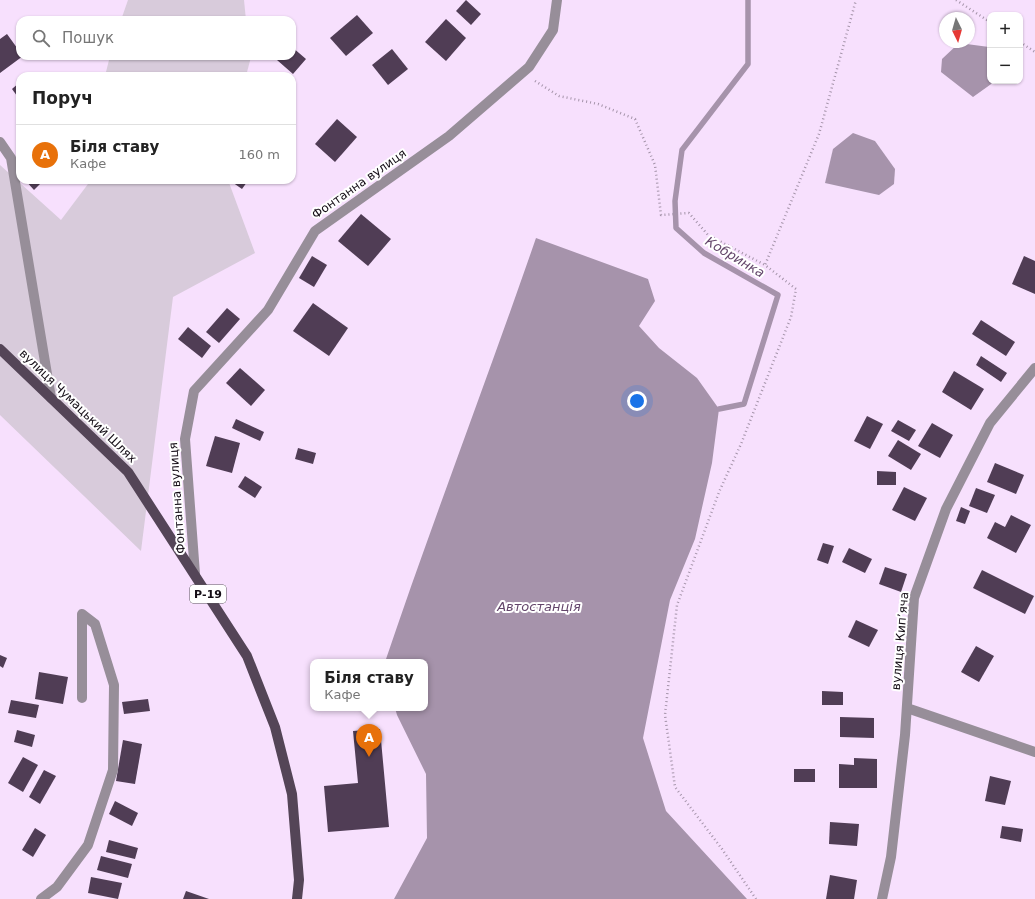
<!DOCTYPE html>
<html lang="uk">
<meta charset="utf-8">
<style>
body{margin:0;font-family:"DejaVu Sans",sans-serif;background:#f6f6f6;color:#222}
.controls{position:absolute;right:12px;top:12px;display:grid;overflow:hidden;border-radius:8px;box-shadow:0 1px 3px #0004}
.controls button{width:36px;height:36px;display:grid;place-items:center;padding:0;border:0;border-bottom:1px solid #e0e0e0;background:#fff;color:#222;font:20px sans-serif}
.compass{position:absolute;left:939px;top:12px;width:36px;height:36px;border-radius:50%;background:#fff;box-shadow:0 1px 3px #0004;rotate:175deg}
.you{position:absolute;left:637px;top:401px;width:14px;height:14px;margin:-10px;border:3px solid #fff;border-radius:50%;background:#1a73e8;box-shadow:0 0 0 6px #1a73e833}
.badge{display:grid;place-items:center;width:26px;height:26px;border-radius:50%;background:#b45309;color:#fff;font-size:13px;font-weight:700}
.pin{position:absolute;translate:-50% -33px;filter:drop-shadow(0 1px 2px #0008)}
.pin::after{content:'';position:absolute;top:21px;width:14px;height:12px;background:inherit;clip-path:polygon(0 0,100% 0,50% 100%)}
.popup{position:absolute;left:310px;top:659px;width:118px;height:52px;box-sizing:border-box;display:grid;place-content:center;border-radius:8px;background:#fff;filter:drop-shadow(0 1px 3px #0005);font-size:13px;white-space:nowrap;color:#767676}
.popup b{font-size:15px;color:#222}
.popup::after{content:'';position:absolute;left:50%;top:100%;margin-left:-8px;border:8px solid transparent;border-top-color:#fff}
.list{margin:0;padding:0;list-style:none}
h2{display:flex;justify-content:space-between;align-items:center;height:52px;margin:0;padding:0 16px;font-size:17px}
h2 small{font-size:13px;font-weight:400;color:#767676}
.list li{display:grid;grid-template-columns:26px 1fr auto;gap:12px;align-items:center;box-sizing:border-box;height:60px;padding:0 16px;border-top:1px solid #e0e0e0}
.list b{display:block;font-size:15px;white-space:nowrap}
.list p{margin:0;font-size:13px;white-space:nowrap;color:#767676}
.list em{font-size:13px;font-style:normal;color:#767676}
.icon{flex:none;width:22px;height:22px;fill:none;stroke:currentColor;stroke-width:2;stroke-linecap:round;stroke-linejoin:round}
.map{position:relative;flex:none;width:1035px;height:899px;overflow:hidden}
.search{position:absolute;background:#fff;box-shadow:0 1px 3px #0004;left:16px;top:16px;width:280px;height:44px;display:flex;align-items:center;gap:10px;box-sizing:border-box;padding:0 14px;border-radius:12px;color:#767676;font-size:15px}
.panel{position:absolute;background:#fff;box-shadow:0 1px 3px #0004;left:16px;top:72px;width:280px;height:112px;border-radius:12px}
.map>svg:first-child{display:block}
</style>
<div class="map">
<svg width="1035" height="899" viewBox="0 0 1035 899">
<rect width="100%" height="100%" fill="#f7e0fd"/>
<g fill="#d8cbdb">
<polygon points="128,0 244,0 246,20 121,20"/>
<polygon points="110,56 251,56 251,57 246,76 105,76"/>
<polygon points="0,165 61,220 91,180 228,180 255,253 173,297 141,551 0,415"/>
</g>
<g fill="#a693ab">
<polygon points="959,43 989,47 990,49 990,81 995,81 994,82 973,97 941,72 942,59"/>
<polygon points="853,133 875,141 895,169 894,184 879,195 825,183 833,149"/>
<path d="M536,238L648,279L655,301L639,326L659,348L697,378L719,409L712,463L695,539L670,600L643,738L666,811L747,899H394L427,838L426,774L397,715L395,708H425V662H385C433,520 487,380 536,238Z"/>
</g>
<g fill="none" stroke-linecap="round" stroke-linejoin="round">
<polyline stroke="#a693ab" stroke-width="5.5" points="719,409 744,404 778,295 704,253 676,228 675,201 682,150 748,64 748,0"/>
</g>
<g fill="#503d55">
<polygon points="466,0 481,14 471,25 456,11"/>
<polygon points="357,15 373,33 346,56 330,38"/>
<polygon points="446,19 466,38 446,61 425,42"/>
<polygon points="7,34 20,52 20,56 23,56 0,73 0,39"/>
<polygon points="292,47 306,59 293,74 277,60 281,56 292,56"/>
<polygon points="392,49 408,69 388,85 372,65"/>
<polygon points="20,82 20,100 12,89"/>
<polygon points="337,119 357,137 335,162 315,144"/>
<polygon points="25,180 44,180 34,190"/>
<polygon points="229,180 244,180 247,182 242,189"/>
<polygon points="361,214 391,239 368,266 338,241"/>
<polygon points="312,256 327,265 314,287 299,278"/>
<polygon points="1024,256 1035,261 1035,294 1012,284"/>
<polygon points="313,303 348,328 329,356 293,331"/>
<polygon points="227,308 240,319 219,343 206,332"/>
<polygon points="981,320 1015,342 1006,356 972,334"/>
<polygon points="188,327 211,346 202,358 178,339"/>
<polygon points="981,356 1007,373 1001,382 976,365"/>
<polygon points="240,368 265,390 251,406 226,383"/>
<polygon points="954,371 984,389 971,410 942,392"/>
<polygon points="867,416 883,424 870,449 854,441"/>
<polygon points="236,419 264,432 260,441 232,428"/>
<polygon points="898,420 916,430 909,441 891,431"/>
<polygon points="932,423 953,435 940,458 918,446"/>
<polygon points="215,436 240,443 232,473 206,466"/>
<polygon points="898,440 921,454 911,470 888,456"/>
<polygon points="298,448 316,453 313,464 295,459"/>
<polygon points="995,463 1024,475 1016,494 987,482"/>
<polygon points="877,471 896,472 896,485 877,485"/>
<polygon points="245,476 262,487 255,498 238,487"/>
<polygon points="904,487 927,498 915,521 892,510"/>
<polygon points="976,488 995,495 987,513 969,506"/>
<polygon points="961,507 970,511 965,524 956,521"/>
<polygon points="1011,515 1031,525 1016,553 987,538 995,522 1005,527"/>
<polygon points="823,543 834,546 828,564 817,560"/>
<polygon points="849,548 872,559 865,573 842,562"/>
<polygon points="885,567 907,574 901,592 879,584"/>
<polygon points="982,570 1034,596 1025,614 973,588"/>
<polygon points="856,620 878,630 869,647 848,637"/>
<polygon points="976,646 994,656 979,682 961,672"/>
<polygon points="0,655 7,658 3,668 0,666"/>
<polygon points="39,672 68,677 63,704 35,699"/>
<polygon points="822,691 843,692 843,705 822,705"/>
<polygon points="148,699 150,711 124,714 122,702"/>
<polygon points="11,700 39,705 36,718 8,713"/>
<polygon points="840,717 874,718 874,738 840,737"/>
<polygon points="380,729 389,827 328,832 324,786 358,783 353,731"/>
<polygon points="17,730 35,735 32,747 14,742"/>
<polygon points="123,740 142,744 135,784 116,781"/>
<polygon points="23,757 38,765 23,792 8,783"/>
<polygon points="854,758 877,759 877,788 839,788 839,764 854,765"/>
<rect x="794" y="769" width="21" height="13"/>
<polygon points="44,770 56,776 40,804 29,797"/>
<polygon points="990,776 1011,781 1005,805 985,801"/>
<polygon points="115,801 138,813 132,826 109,814"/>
<polygon points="830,822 859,824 857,846 829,844"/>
<polygon points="1002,826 1023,829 1021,842 1000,838"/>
<polygon points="35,828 46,835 33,857 22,850"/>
<polygon points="109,840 138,848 135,859 106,852"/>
<polygon points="101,856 132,864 128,878 97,870"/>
<polygon points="830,875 857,880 854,899 826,899"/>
<polygon points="91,877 122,883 118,899 88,893"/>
<polygon points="186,891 209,899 183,899"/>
</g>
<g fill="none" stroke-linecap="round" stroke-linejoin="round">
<g stroke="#a594aa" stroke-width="2.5" stroke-dasharray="1 3" stroke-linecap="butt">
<polyline points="956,0 990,22"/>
<polyline points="1020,42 1035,52"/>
<polyline points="535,81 559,96 598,104 635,119 655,165 661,215 689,213 708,235 765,265"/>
<polyline points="756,899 722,849 675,787 665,715 677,605 719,492 741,444 791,317 796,289 765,265 819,134 856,0"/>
</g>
<g stroke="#978e99" stroke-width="10">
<polyline points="0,142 11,158 51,398"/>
<polyline points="195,574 185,439 194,391 268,310 315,231 449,136 529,67 553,30 557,0"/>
<polyline points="907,708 1035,752"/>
<polyline points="41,899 57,887 88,845 113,770 114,685 95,624 82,614 82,698"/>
<polyline points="882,899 891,857 905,735 914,598 946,509 990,423 1035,368"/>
</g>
<polyline stroke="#544557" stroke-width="10" points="0,349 128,472 247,656 275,727 292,794 299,880 297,899"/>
</g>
<g text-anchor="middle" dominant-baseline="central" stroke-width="4" stroke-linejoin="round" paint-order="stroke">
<rect fill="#fff" stroke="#5a565c" stroke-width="1" x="190" y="585" width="36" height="18" rx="3"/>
<g font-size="11" font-weight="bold" fill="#140d16">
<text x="208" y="594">Р-19</text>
</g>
<g font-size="12" fill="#140d16" stroke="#fff">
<text transform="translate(359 184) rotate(-35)">Фонтанна вулиця</text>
<text transform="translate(78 406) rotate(44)">вулиця Чумацький Шлях</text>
<text transform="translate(177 498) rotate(-94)">Фонтанна вулиця</text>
<text transform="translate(900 641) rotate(-85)">вулиця Кипʼяча</text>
</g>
<g font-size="13" font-style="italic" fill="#64466b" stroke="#fff">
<text transform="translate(735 257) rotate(31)">Кобринка</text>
<text x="539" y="606">Автостанція</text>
</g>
</g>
</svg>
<div class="controls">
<button>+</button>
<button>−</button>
</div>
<svg class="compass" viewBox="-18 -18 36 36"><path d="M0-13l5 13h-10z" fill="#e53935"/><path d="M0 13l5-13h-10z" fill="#767676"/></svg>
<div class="you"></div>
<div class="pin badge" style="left:369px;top:757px;background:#e8710a">A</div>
<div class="popup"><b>Біля ставу</b>Кафе</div>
<div class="search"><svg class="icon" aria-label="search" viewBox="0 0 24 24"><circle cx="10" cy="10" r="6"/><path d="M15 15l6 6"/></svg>Пошук</div>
<section class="panel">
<h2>Поруч<small></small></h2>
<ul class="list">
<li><span class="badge" style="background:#e8710a">A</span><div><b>Біля ставу</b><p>Кафе</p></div><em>160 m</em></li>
</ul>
</section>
</div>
